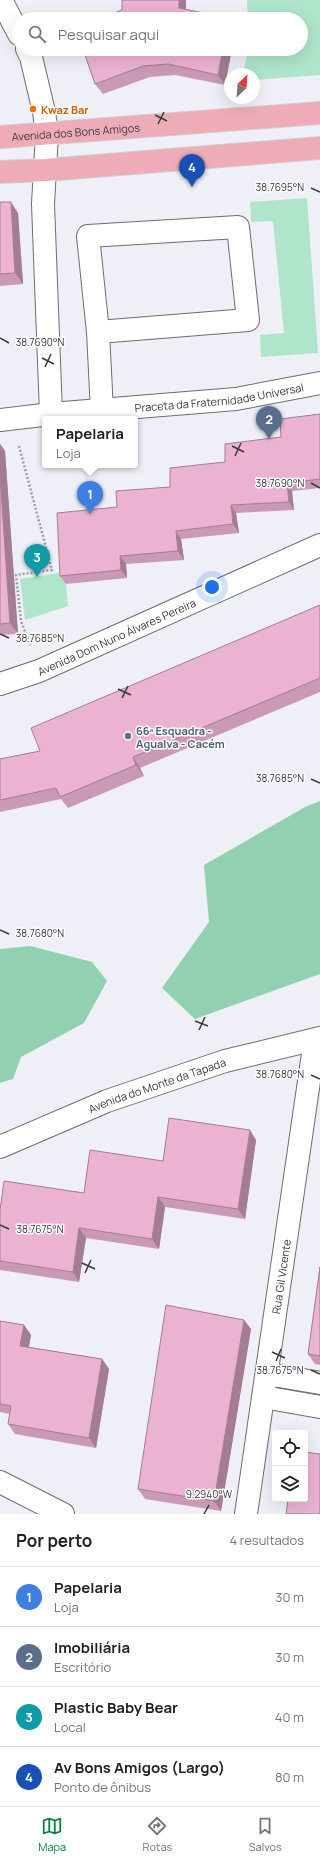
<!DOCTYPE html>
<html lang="pt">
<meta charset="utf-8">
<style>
body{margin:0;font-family:Manrope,sans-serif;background:#f2f2f2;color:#222}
.controls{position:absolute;right:12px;bottom:12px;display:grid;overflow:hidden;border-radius:4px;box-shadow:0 4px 16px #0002}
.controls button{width:36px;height:36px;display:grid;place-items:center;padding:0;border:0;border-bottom:1px solid #e0e0e0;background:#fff;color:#222;font:20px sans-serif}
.compass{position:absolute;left:224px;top:68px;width:36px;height:36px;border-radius:50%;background:#fff;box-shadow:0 4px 16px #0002;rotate:25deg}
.you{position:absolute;left:212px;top:587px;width:14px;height:14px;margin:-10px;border:3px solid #fff;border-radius:50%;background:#1a73e8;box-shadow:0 0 0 6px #1a73e833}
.badge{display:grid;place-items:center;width:26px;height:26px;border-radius:50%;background:#0b8043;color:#fff;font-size:13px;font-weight:700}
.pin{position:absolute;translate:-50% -33px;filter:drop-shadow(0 1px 2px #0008)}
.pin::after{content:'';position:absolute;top:21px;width:14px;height:12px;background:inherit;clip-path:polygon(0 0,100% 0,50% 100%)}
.popup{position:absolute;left:42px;top:416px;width:96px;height:52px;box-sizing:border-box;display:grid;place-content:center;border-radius:4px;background:#fff;filter:drop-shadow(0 1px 3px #0005);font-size:13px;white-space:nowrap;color:#767676}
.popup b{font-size:15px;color:#222}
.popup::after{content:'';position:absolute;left:50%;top:100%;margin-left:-8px;border:8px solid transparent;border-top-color:#fff}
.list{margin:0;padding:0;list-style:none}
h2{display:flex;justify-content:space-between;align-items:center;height:52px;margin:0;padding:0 16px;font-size:17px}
h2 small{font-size:13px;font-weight:400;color:#767676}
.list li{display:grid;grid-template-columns:26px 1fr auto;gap:12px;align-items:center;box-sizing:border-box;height:60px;padding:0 16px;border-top:1px solid #e0e0e0}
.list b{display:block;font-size:15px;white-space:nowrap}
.list p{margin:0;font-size:13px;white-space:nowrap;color:#767676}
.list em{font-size:13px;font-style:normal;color:#767676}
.icon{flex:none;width:22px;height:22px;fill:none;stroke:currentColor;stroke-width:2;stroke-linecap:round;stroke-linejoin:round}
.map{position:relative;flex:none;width:320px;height:1514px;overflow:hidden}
.search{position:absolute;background:#fff;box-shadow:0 4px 16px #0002;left:12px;right:12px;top:12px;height:44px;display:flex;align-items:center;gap:10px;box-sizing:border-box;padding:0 14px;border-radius:22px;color:#767676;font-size:15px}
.sheet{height:292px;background:#fff}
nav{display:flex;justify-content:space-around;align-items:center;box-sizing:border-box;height:56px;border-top:1px solid #e0e0e0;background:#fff;font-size:11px;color:#767676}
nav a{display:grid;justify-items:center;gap:2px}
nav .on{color:#0b8043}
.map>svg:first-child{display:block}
</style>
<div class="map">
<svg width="320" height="1514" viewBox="0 0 320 1514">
<rect width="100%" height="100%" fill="#efeff8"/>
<g fill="#afe5ca">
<polygon points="247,0 320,0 320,75 254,80 254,74 243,74 248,49 301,49 301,19 248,19"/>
<polygon points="307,198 318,353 261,357 260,335 284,333 273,221 251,222 250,202"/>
<polygon points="65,572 68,606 25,620 20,579"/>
</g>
<g fill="#91d0b1">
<polygon points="320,801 320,974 195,1019 162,988 209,922 204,865 305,807"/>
<polygon points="30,946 92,962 107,981 84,1023 21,1057 13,1079 0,1083 0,949"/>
</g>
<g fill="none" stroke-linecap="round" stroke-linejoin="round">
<defs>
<g id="minor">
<polyline points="1,0 19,34"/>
<path id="s1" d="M27,49L31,57L44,112L47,134L43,204L51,414L236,399L320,383"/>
<polyline points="98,332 88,236 238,227 248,320 98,332 102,411"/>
<polyline points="0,420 51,414"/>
<path id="s2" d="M0,684L39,671L320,545"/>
<path id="s3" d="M0,1147L107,1101L225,1061L320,1038"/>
<polyline points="267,1374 320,1383"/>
<polyline points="263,1397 320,1407"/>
<polyline points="0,1482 63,1514"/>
<path id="s4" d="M246,1514L315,1040"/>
</g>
<g id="major">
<path id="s5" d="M0,137L320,113"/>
<polyline points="0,172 46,170 320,148"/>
</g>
</defs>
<use href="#minor" stroke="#6c6c73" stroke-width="24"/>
<use href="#major" stroke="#d0d0d0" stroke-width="24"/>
<polyline stroke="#9d9da3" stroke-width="2.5" stroke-dasharray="2 2" stroke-linecap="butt" points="19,446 52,570 16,575 21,621 30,645"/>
<use href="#minor" stroke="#fff" stroke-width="22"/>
<use href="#major" stroke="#eeacb8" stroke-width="22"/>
</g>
<g fill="#ca99b5">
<polygon points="83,49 232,49 225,85 175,75 150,77 103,94 95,84"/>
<polygon points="0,202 18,213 23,284 0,286"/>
<polygon points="320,414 320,488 292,491 294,510 236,513 239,533 181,539 184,560 126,564 127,578 66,584 60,576 117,507 170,487 281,437"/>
<polygon points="0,444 5,451 18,634 0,635"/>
<polygon points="320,605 320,692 140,768 144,776 68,808 61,799 0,812 0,759 40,751"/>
<polygon points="256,1140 245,1219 165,1207 159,1249 86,1238 79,1282 0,1270 0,1210 84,1193 163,1161"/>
<polygon points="320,1267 320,1365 315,1364 308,1354"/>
<polygon points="244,1320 251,1329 221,1511 145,1499 138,1489"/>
<polygon points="0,1321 24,1325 31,1335 29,1347 102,1359 109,1369 96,1448 15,1434 8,1424 10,1414 0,1412"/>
</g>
<g fill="#a47d93">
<polygon points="179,0 186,0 186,18 179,8"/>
<polygon points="223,49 232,49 225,85 218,75"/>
<polygon points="11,202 18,213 23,284 15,273"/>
<polygon points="0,444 5,451 18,634 10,623 0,475"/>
<polygon points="287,483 292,491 294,510 289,502"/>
<polygon points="231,505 236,513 239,533 233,524"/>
<polygon points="176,531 181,539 184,560 178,551"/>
<polygon points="120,556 126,564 127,578 121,570"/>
<polygon points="133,757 140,768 144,776 136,765"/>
<polygon points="250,1130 256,1140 245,1219 238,1209"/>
<polygon points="158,1197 165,1207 159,1249 152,1239"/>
<polygon points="79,1228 86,1238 79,1282 73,1272"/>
<polygon points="244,1320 251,1329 221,1511 214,1501"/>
<polygon points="24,1325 31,1335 27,1355 20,1346"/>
<polygon points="102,1359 109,1369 96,1448 89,1438"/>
</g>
<g fill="#ebb2d2" stroke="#a47d93">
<polygon points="122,0 179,0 179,8 229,18 229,19 98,19 122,10"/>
<polygon points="83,49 223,49 218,75 168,64 143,66 95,84"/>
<polygon points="0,202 11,202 15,273 0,274"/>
<polygon points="320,414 320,479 287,483 289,502 231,505 233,524 176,531 178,551 120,556 121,570 60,576 57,513 117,507 116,491 170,487 170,468 225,462 225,444 281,437 280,419"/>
<polygon points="0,475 10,623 0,624"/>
<polygon points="320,605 320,678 133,757 136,765 60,797 56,788 0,800 0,759 40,751 31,728"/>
<polygon points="169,1118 250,1130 238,1209 158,1197 152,1239 79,1228 73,1272 0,1261 0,1210 4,1181 84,1193 90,1150 163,1161"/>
<polygon points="320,1267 320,1356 308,1354"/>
<polygon points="166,1305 244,1320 214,1501 138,1489"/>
<polygon points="0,1321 24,1325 20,1346 102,1359 89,1438 8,1424 11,1406 0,1404"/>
<polygon points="305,1452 320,1454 320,1514 286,1514 288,1499 305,1499"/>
</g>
<path fill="none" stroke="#3a3a3d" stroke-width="1.5" d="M155,115L167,121M158,124L164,112M311,188L320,192M0,338L9,343M42,358L54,364M45,367L51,354M232,446L244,452M235,456L241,443M311,483L320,488M0,634L9,638M118,689L131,695M122,698L128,686M311,779L320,783M0,930L9,934M195,1021L208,1026M199,1030L205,1017M311,1075L320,1079M0,1225L9,1229M82,1263L95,1269M85,1273L91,1260M272,1352L285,1358M276,1361L281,1349M311,1370L320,1374M204,1514L209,1505"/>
<circle fill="#e8710a" stroke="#fdfdff" stroke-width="1.5" cx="33" cy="109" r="4"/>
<circle fill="#5c6f8a" stroke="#fdfdff" stroke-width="1.5" cx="128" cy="736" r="4"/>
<g text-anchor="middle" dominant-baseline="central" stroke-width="3" stroke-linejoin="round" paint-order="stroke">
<g font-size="11" font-weight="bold" fill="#c56008" stroke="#fdfdff" text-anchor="start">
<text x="41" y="109">Kwaz Bar</text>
</g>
<g font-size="11" fill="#3a3a3d" stroke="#fdfdff">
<text stroke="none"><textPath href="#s5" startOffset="76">Avenida dos Bons Amigos</textPath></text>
<text stroke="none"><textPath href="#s1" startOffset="537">Praceta da Fraternidade Universal</textPath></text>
<text stroke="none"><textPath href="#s2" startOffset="126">Avenida Dom Nuno Álvares Pereira</textPath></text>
<text stroke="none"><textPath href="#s3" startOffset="169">Avenida do Monte da Tapada</textPath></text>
<text stroke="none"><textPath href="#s4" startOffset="240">Rua Gil Vicente</textPath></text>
</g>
<g font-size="11" font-weight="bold" fill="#4e5e75" stroke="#fdfdff" text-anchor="start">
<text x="136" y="730">66ª Esquadra -<tspan x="136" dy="13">Agualva - Cacém</tspan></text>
</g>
</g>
<g font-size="10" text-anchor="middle" fill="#3a3a3d" stroke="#fdfdff" stroke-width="3" stroke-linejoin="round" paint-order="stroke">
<text x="280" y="191">38.7695°N</text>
<text x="40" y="346">38.7690°N</text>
<text x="280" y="487">38.7690°N</text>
<text x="40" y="642">38.7685°N</text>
<text x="280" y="782">38.7685°N</text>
<text x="40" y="937">38.7680°N</text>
<text x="280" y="1078">38.7680°N</text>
<text x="40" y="1233">38.7675°N</text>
<text x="280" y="1374">38.7675°N</text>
<text x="209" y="1498">9.2940°W</text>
</g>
</svg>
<div class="controls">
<button><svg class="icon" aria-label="locate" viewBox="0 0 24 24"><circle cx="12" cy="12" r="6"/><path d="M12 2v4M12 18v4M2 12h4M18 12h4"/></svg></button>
<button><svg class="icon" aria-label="layers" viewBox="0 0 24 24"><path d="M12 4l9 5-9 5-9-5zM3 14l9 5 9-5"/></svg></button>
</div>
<svg class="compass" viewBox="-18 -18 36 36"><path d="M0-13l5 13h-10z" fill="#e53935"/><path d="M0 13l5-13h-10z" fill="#767676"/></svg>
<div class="you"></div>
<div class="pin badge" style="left:90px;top:514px;background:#3f7fe0">1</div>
<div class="popup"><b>Papelaria</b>Loja</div>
<div class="pin badge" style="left:269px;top:439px;background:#5c6f8a">2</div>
<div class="pin badge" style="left:37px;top:577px;background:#0f9aa8">3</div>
<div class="pin badge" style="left:192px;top:187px;background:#1a4fb4">4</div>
<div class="search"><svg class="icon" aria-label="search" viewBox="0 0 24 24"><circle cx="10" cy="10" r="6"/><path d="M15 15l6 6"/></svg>Pesquisar aqui</div>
</div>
<section class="sheet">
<h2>Por perto<small>4 resultados</small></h2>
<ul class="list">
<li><span class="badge" style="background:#3f7fe0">1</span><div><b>Papelaria</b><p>Loja</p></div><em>30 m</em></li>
<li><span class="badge" style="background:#5c6f8a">2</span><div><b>Imobiliária</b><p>Escritório</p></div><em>30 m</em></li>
<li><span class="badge" style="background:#0f9aa8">3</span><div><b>Plastic Baby Bear</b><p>Local</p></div><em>40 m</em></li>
<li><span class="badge" style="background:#1a4fb4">4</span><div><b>Av Bons Amigos (Largo)</b><p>Ponto de ônibus</p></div><em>80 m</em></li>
</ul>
</section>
<nav>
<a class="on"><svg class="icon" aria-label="map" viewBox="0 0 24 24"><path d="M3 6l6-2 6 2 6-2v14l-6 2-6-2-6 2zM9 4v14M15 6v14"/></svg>Mapa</a>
<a><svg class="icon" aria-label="directions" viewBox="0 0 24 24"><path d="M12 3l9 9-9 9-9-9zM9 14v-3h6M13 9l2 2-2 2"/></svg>Rotas</a>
<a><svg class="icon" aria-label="saved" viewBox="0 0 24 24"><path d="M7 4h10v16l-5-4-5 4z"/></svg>Salvos</a>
</nav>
